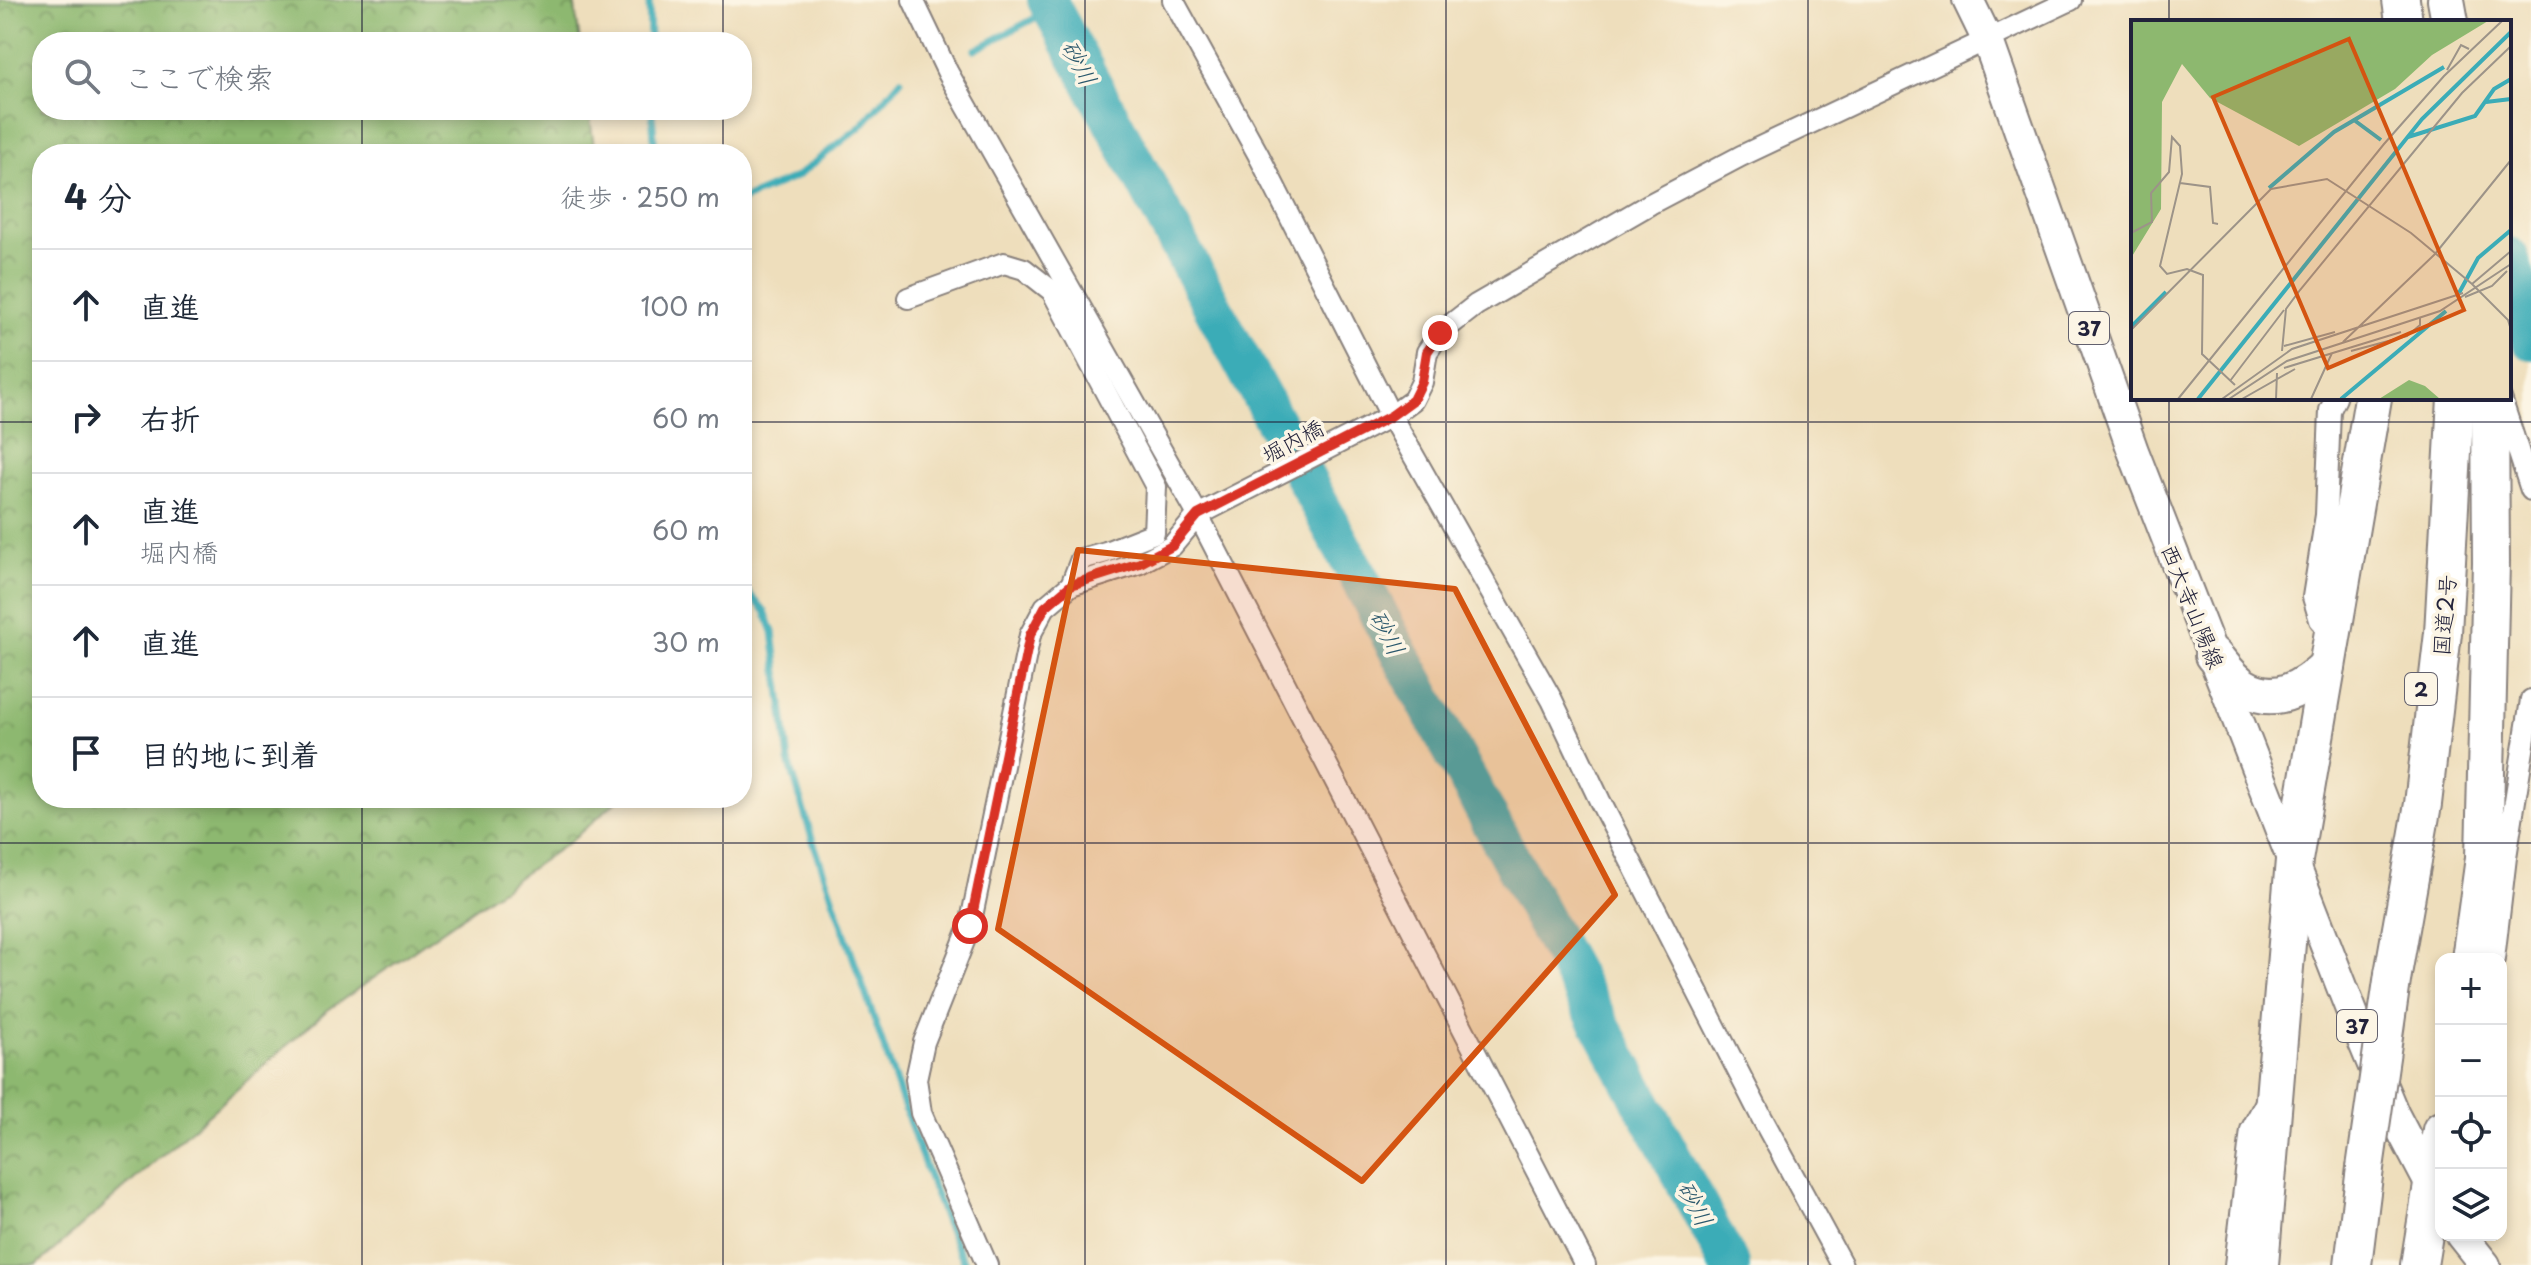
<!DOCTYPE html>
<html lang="ja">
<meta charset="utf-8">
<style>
body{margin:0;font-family:"Playpen Sans","Klee One",sans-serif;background:#f2f2f3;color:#1f2937}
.controls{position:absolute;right:24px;bottom:24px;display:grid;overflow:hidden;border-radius:16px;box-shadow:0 4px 12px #0003}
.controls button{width:72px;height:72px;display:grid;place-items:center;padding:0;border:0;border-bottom:2px solid #e0e1e3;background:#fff;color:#1f2937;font:40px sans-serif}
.stop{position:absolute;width:24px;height:24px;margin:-18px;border:6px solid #d93025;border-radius:50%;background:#fff}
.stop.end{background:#d93025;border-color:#fff;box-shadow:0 2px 8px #0008}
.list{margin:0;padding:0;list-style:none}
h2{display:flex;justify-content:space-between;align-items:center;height:104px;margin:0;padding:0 32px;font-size:34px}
h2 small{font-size:26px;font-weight:400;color:#747a83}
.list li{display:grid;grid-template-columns:52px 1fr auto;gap:24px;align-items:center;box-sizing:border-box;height:112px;padding:0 32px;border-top:2px solid #e0e1e3}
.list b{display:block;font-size:30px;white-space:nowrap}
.list p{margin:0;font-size:26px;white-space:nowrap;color:#747a83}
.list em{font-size:26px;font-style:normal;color:#747a83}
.icon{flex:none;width:44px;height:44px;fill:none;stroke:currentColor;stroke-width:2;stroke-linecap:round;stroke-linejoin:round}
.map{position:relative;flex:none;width:2531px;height:1265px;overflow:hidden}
.search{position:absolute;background:#fff;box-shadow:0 4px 12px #0003;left:32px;top:32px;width:720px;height:88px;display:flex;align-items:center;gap:20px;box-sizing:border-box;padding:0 28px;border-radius:32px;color:#747a83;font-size:30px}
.panel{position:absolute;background:#fff;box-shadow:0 4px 12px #0003;left:32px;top:144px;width:720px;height:664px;border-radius:32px}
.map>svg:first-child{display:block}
</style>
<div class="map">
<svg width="2531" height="1265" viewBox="0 0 2531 1265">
<defs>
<pattern id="forest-crowns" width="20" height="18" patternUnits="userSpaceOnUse" patternTransform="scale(2)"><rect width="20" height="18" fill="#8db86f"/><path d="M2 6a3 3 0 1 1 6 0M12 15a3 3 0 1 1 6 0" fill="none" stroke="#73955c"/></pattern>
</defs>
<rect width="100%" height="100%" fill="#fcf5e5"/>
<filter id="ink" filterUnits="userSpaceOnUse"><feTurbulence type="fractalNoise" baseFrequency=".0125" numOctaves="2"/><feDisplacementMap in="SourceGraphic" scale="16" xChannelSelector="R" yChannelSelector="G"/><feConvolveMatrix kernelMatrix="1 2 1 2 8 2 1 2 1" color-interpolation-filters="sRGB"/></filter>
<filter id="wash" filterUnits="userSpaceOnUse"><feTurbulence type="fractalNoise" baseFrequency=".006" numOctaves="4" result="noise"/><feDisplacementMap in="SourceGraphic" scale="32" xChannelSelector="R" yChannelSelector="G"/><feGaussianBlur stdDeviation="1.8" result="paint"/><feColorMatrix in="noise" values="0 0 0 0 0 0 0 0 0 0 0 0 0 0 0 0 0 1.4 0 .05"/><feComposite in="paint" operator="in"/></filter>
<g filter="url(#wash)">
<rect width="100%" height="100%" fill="#eedebc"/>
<polygon fill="url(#forest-crowns)" stroke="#586d55" stroke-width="2" points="0,0 574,0 580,42 42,42 42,110 589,110 595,154 42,154 42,798 620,798 572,840 325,1012 37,1265 0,1265"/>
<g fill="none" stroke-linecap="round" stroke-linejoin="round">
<g stroke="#3bacb7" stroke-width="7">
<polyline points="649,0 650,42"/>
<polyline points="975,50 1052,9"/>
<polyline points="652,110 655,154"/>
<polyline points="742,200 796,177 860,127 901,80"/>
<polyline points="742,586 765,611 773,632 789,761 811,835 916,1141 946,1223 966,1265"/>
</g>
<g stroke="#3bacb7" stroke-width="40">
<polyline points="1047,0 1730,1265"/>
<polyline points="2509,257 2524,306 2531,340"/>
</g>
</g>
</g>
<g filter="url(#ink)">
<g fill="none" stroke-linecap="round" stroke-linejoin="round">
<defs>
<g id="street">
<polyline points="913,0 948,73 1198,515 1585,1265"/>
<polyline points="1173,0 1258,154 1391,416 1552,700 1600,801 1762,1118 1842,1265"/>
<polyline points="908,298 1004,263 1024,269 1052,291 1156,487 1154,533 1106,552 1081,559 1071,585"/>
<polyline points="2501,398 2531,490"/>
<polyline points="2332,632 2320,620 2313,597 2326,515 2330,410 2336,398"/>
<polyline points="2494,959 2506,857 2531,700"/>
<polyline points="987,1265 921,1113 916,1079 924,1042 970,926 1030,635 1045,607 1071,585 1140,563 1172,546 1198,515 1391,416 1413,400 1422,382 1427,352 1440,333 1476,305 1650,204 1741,156 2071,0"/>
<polyline points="2235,1265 2251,1130 2266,1102"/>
</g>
<g id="primary">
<polyline points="1968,0 1988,41 2133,451 2362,1038 2394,1115 2437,1197"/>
<polyline points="2461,1235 2485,1265"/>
</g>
<g id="highway">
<polyline points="2401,0 2404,22"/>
<polyline points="2446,0 2450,22"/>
<path d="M2213,655C2222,665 2232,680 2244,687C2275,706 2304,688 2327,666"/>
<polyline points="2470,959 2484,858 2491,562 2490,398"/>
<polyline points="2393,974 2423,804 2443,633 2456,398"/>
<polyline points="2260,1265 2294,860 2373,398"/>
<polyline points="2353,1265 2365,1168"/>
<polyline points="2419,1265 2441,1130"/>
</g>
</defs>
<use href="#street" stroke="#88807c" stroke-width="24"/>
<use href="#primary" stroke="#88807c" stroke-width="34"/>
<use href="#highway" stroke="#88807c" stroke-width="40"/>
<use href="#street" stroke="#fff" stroke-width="20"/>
<use href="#primary" stroke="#fff" stroke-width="30"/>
<use href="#highway" stroke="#fff" stroke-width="36"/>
<defs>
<polyline id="highway-bridge" points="2365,1168 2393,974"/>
</defs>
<use href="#highway-bridge" stroke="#88807c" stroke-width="40" stroke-linecap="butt"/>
<use href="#highway-bridge" stroke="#fff" stroke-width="36"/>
</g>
</g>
<g fill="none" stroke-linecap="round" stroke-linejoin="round" filter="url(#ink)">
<polyline stroke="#d93025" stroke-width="10" points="970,926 1030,635 1045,607 1071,585 1140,563 1172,546 1198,515 1391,416 1413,400 1422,382 1427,352 1440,333"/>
</g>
<path fill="#d45411" fill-opacity="0.2" stroke="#d45411" stroke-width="6" stroke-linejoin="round" d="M1078,550L1455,589L1615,895L1362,1181L998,929Z"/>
<path fill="none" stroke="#22223b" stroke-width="2" stroke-opacity="0.55" d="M362,0V42M723,0V42M1085,0V1265M1446,0V1265M1808,0V1265M2169,0V22M362,110V154M723,110V154M2169,398V1265M0,422H42M742,422H2531M362,798V1265M723,798V1265M0,843H2531"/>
<g text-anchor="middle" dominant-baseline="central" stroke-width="7" stroke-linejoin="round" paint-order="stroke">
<g fill="#fcf5e5" stroke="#63616e" stroke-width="2">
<rect x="2069" y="312" width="40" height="32" rx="6"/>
<rect x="2405" y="673" width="32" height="32" rx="6"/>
<rect x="2337" y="1010" width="40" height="32" rx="6"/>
</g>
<g font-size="20" font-weight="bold" fill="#22223b">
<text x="2089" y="328">37</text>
<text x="2421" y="689">2</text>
<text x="2357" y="1026">37</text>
</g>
<g font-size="22" fill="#22223b" stroke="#fcf5e5">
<text transform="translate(1292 440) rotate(-28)">堀内橋</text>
<text transform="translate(2194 606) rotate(68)">西大寺山陽線</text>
<text transform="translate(2443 615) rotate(-85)">国道2号</text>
</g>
<g font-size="24" font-style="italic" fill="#2c596d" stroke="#fcf5e5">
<text transform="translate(1080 62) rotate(62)">砂川</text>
<text transform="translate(1388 632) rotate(62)">砂川</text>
<text transform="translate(1696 1203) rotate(62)">砂川</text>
</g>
</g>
<g transform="translate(2131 20)">
<rect width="380" height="380" fill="#eedebc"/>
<path d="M0,1H357L301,35L264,69L168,126L79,78L51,44L31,82L30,189L0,238ZM278,360L294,366L309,379H248Z" fill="#8db86f"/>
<path fill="none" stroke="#3bacb7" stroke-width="4" d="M355,82L380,79M223,100L250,120M277,117L344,96L363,69L380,59M138,168L203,112L313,47M328,273L347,238L380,210M0,307L35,272M67,379L291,99L380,12M210,379L315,291"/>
<path fill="none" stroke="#9c9388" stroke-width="2" d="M316,50L330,25L338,29M49,163L79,167L82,203L87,204M0,213L21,202L20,173L38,152L41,117L49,126L51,154L29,246L36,254L56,249L72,255L71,334L104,365M341,264L380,231M334,277L361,266L376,251M0,310L140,169L196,159L280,213L341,264L377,300L380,310M212,322L304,234L380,140M153,326L204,312M151,331L155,289L169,270L331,73L380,26M220,331L276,316L289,305V297M153,348L270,312M99,361L153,290M47,379L253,124L313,56L371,1M91,379L161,329L332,273M98,379L156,341L309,291L380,244M111,379L164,349M145,379L146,353M180,379L201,333"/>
<path fill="#d45411" fill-opacity="0.15" stroke="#d45411" stroke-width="4" d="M218,19L333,290L197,348L82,77Z"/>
<rect width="380" height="380" fill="none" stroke="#22223b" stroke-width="4"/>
</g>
</svg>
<div class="controls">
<button>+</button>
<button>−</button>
<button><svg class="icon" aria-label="locate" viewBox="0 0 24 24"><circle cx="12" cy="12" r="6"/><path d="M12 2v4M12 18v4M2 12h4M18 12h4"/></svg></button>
<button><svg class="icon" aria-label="layers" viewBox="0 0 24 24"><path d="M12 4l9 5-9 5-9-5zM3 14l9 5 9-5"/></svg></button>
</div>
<div class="stop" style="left:970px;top:926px"></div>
<div class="stop end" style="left:1440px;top:333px"></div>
<div class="search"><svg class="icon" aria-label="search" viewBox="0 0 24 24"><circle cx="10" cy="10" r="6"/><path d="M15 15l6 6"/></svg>ここで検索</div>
<section class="panel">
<h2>4 分<small>徒歩 · 250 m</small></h2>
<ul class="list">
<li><svg class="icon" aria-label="ahead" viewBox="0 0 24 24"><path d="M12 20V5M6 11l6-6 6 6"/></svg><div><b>直進</b></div><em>100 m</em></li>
<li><svg class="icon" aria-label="right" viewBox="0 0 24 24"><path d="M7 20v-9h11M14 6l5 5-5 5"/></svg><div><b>右折</b></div><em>60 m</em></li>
<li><svg class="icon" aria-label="ahead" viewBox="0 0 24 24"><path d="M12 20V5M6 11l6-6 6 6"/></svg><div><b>直進</b><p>堀内橋</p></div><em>60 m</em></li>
<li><svg class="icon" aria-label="ahead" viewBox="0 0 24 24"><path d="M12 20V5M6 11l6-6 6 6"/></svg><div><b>直進</b></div><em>30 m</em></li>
<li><svg class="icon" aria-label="arrive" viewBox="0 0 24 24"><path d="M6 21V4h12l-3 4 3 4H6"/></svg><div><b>目的地に到着</b></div></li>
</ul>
</section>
</div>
